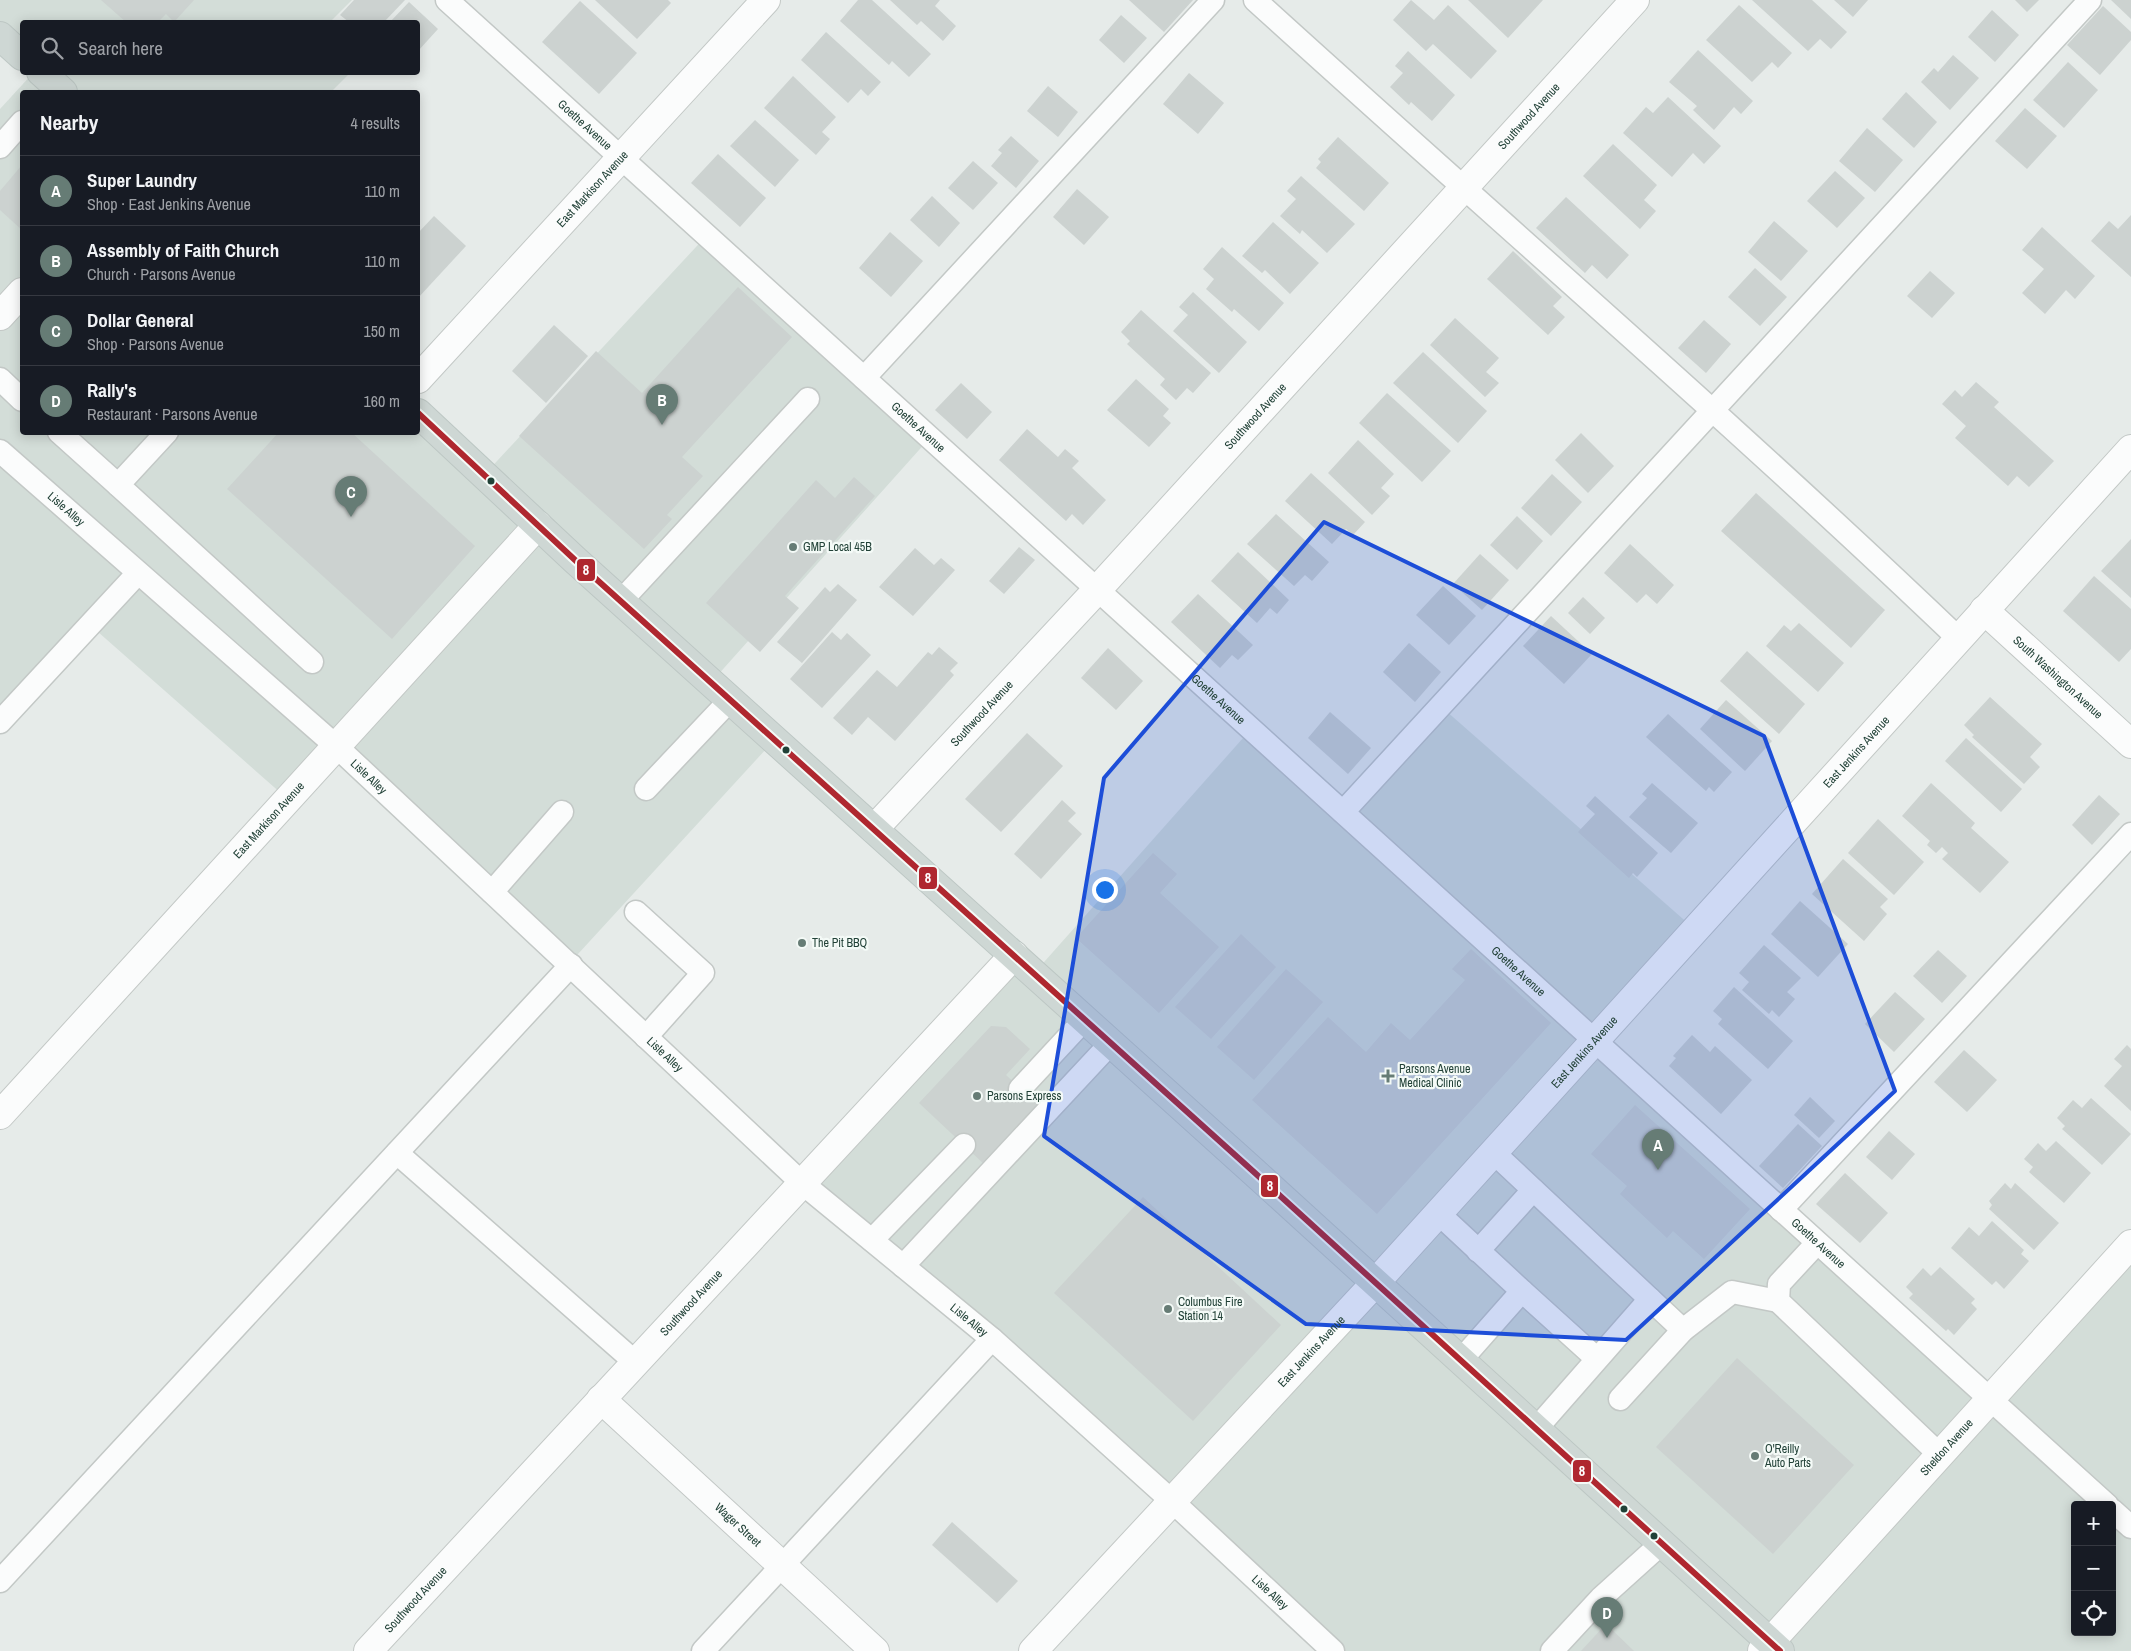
<!DOCTYPE html>
<meta charset="utf-8">
<style>
body{margin:0;font-family:"Archivo Narrow",sans-serif;background:#20242c;color:#f1f3f6}
.controls{position:absolute;right:15px;bottom:15px;display:grid;overflow:hidden;border-radius:5px;box-shadow:0 2px 12px #0003}
.controls button{width:45px;height:45px;display:grid;place-items:center;padding:0;border:0;border-bottom:1px solid #363941;background:#171b24;color:#f1f3f6;font:25px sans-serif}
.you{position:absolute;left:1104px;top:889px;width:18px;height:18px;margin:-12px;border:4px solid #fff;border-radius:50%;background:#1a73e8;box-shadow:0 0 0 8px #1a73e833}
.badge{display:grid;place-items:center;width:32px;height:32px;border-radius:50%;background:#667c75;color:#fff;font-size:16px;font-weight:700}
.pin{position:absolute;translate:-50% -41px;filter:drop-shadow(0 1px 2px #0008)}
.pin::after{content:'';position:absolute;top:26px;width:18px;height:15px;background:inherit;clip-path:polygon(0 0,100% 0,50% 100%)}
.list{margin:0;padding:0;list-style:none}
h2{display:flex;justify-content:space-between;align-items:center;height:65px;margin:0;padding:0 20px;font-size:21px}
h2 small{font-size:16px;font-weight:400;color:#9ea1a6}
.list li{display:grid;grid-template-columns:32px 1fr auto;gap:15px;align-items:center;box-sizing:border-box;height:70px;padding:0 20px;border-top:1px solid #363941}
.list b{display:block;font-size:19px;white-space:nowrap}
.list p{margin:0;font-size:16px;white-space:nowrap;color:#9ea1a6}
.list em{font-size:16px;font-style:normal;color:#9ea1a6}
.icon{flex:none;width:28px;height:28px;fill:none;stroke:currentColor;stroke-width:2;stroke-linecap:round;stroke-linejoin:round}
.map{position:relative;flex:none;width:2131px;height:1651px;overflow:hidden}
.search{position:absolute;background:#171b24;box-shadow:0 2px 12px #0003;left:20px;top:20px;width:400px;height:55px;display:flex;align-items:center;gap:12px;box-sizing:border-box;padding:0 18px;border-radius:5px;color:#9ea1a6;font-size:19px}
.panel{position:absolute;background:#171b24;box-shadow:0 2px 12px #0003;left:20px;top:90px;width:400px;height:345px;border-radius:5px}
.map>svg:first-child{display:block}
</style>
<div class="map">
<svg width="2131" height="1651" viewBox="0 0 2131 1651">
<rect width="100%" height="100%" fill="#e6ebe9"/>
<g fill="#d3ddd8" fill-rule="evenodd">
<polygon points="0,0 352,0 330,22 22,22 22,58 0,38"/>
<polygon points="33,73 350,73 331,92 22,92 22,432 418,432 418,413 485,474 709,233 936,431 716,677 778,736 567,966 337,750 291,802 89,624 0,720 0,109"/>
<path d="M1445,710L1699,933L1603,1043L1996,1399L2131,1249V1651H1332L798,1178L1011,943L1037,970L1251,729L1348,811ZM2075,1505H2112V1632H2075Z"/>
</g>
<g fill="#ccd2d0">
<polygon points="101,0 194,0 174,22 166,14 158,22 126,22"/>
<polygon points="354,0 405,0 384,22 349,22 340,15"/>
<polygon points="595,0 668,0 671,3 637,39"/>
<polygon points="858,0 872,0 931,54 909,77 892,61 889,65 840,21"/>
<polygon points="890,0 940,0 935,6 956,26 943,41 921,21 917,25"/>
<polygon points="1129,0 1193,0 1164,32"/>
<polygon points="1411,0 1434,20 1448,5 1497,51 1471,79 1433,44 1426,51 1393,20"/>
<polygon points="1468,0 1543,0 1508,38"/>
<polygon points="1752,0 1812,0 1847,32 1831,49 1820,39 1808,51"/>
<polygon points="1834,0 1868,0 1853,17"/>
<polygon points="2015,0 2039,0 2027,12"/>
<polygon points="2111,0 2131,0 2131,19"/>
<polygon points="580,1 637,53 599,94 542,42"/>
<polygon points="409,2 438,29 418,51 418,22 390,22"/>
<polygon points="1739,5 1792,53 1778,68 1772,62 1752,82 1706,40"/>
<polygon points="2103,6 2131,32 2131,40 2100,75 2067,45"/>
<polygon points="1992,10 2019,35 1995,62 1968,37"/>
<polygon points="1121,15 1147,38 1124,63 1099,40"/>
<polygon points="826,32 881,82 868,96 861,89 848,103 801,60"/>
<polygon points="1698,50 1753,101 1741,114 1734,107 1714,130 1693,110 1697,106 1669,82"/>
<polygon points="1408,51 1455,95 1432,121 1411,102 1409,105 1390,87 1403,73 1395,66"/>
<polygon points="1953,55 1979,78 1950,110 1921,82 1934,68 1938,72"/>
<polygon points="2068,62 2098,90 2064,128 2033,100"/>
<polygon points="1189,73 1224,103 1198,134 1163,104"/>
<polygon points="793,76 836,117 822,132 830,139 816,155 764,108"/>
<polygon points="1048,86 1078,112 1058,137 1027,111"/>
<polygon points="1906,92 1937,122 1914,148 1882,119"/>
<polygon points="1668,97 1721,146 1704,164 1693,153 1672,177 1623,133 1646,107 1653,113"/>
<polygon points="2025,108 2057,136 2027,169 1995,141"/>
<polygon points="755,120 799,160 775,187 730,146"/>
<polygon points="1867,128 1903,160 1875,192 1839,161"/>
<polygon points="1011,136 1039,161 1016,188 991,166 1002,153 998,150"/>
<polygon points="1338,137 1389,183 1364,211 1316,168 1321,162 1318,159"/>
<polygon points="1613,144 1657,185 1644,200 1656,211 1640,229 1583,176"/>
<polygon points="718,154 766,198 740,227 691,183"/>
<polygon points="973,161 998,183 973,210 948,188"/>
<polygon points="22,165 22,230 0,210 0,191"/>
<polygon points="1835,171 1865,198 1837,228 1807,201"/>
<polygon points="1301,176 1355,224 1327,253 1302,230 1300,234 1280,216 1296,199 1287,191"/>
<polygon points="1077,189 1109,217 1084,245 1053,217"/>
<polygon points="932,196 960,223 939,247 910,220"/>
<polygon points="1566,197 1629,255 1607,279 1592,265 1585,273 1536,228"/>
<polygon points="2131,215 2131,277 2091,241 2109,221 2118,229"/>
<polygon points="434,216 466,246 418,298 418,233"/>
<polygon points="1774,221 1808,251 1781,281 1748,252"/>
<polygon points="1273,222 1319,263 1290,294 1265,270 1262,273 1242,256"/>
<polygon points="2042,227 2095,276 2075,299 2066,290 2045,314 2022,293 2044,269 2022,250"/>
<polygon points="890,232 923,261 891,297 859,268"/>
<polygon points="1222,247 1284,303 1259,331 1234,309 1232,312 1206,289 1214,279 1203,269"/>
<polygon points="1513,251 1562,297 1553,306 1565,317 1548,335 1487,279"/>
<polygon points="1755,268 1787,297 1760,326 1728,297"/>
<polygon points="1930,271 1955,293 1932,318 1907,296"/>
<polygon points="738,287 792,337 682,457 703,476 667,515 672,519 644,549 519,436 596,351 642,393"/>
<polygon points="1193,292 1247,342 1219,373 1173,331 1188,315 1179,307"/>
<polygon points="1141,310 1211,373 1193,393 1187,388 1176,400 1160,385 1165,379 1127,344 1130,341 1121,332"/>
<polygon points="1455,318 1499,358 1486,372 1499,383 1485,397 1430,345"/>
<polygon points="1704,320 1731,344 1706,373 1678,348"/>
<polygon points="554,325 588,356 546,403 512,371"/>
<polygon points="1423,352 1487,411 1458,443 1393,383"/>
<polygon points="1136,379 1169,409 1163,416 1171,423 1149,447 1107,410"/>
<polygon points="1976,382 1999,402 1994,407 2054,461 2029,487 2017,476 2008,486 1955,438 1966,426 1942,404 1955,390 1962,397"/>
<polygon points="961,383 992,412 967,439 935,410"/>
<polygon points="1387,393 1451,451 1422,482 1359,423"/>
<polygon points="1027,429 1058,457 1065,449 1079,461 1072,468 1106,500 1083,525 1072,514 1066,521 999,460"/>
<polygon points="279,432 351,432 475,546 392,639 227,489"/>
<polygon points="1581,433 1614,466 1588,493 1555,460"/>
<polygon points="1358,440 1394,474 1381,488 1390,496 1372,515 1328,473"/>
<polygon points="1311,473 1365,522 1353,535 1346,529 1332,544 1285,501"/>
<polygon points="1552,474 1582,502 1551,536 1521,508"/>
<polygon points="854,477 875,496 785,596 799,608 760,652 706,603 816,480 835,498"/>
<polygon points="1756,493 1885,610 1851,648 1721,531"/>
<polygon points="1276,514 1329,562 1312,581 1305,575 1294,586 1247,544"/>
<polygon points="1517,516 1543,541 1517,570 1490,545"/>
<polygon points="2131,539 2131,598 2101,571"/>
<polygon points="1630,544 1674,585 1657,604 1646,594 1637,603 1604,573"/>
<polygon points="1019,547 1035,560 1004,594 989,581"/>
<polygon points="915,548 934,565 941,558 955,570 913,616 879,587"/>
<polygon points="1238,552 1289,600 1277,614 1270,608 1257,623 1211,581"/>
<polygon points="1480,554 1509,580 1482,610 1453,584"/>
<polygon points="2094,576 2131,609 2131,649 2119,662 2063,611"/>
<polygon points="838,584 857,600 802,663 777,642 825,587 830,592"/>
<polygon points="1443,586 1476,616 1449,645 1416,615"/>
<polygon points="1198,594 1253,645 1238,660 1232,655 1220,668 1171,622"/>
<polygon points="1583,597 1605,618 1590,634 1568,613"/>
<polygon points="1551,616 1592,654 1564,684 1523,646"/>
<polygon points="1799,623 1844,663 1818,692 1766,646 1784,625 1791,631"/>
<polygon points="832,632 841,640 847,633 871,655 822,708 790,679"/>
<polygon points="1409,643 1441,672 1415,702 1383,672"/>
<polygon points="939,647 958,663 950,671 954,675 895,741 868,717 852,735 833,718 877,670 897,687 928,652 932,655"/>
<polygon points="1108,648 1143,681 1116,710 1081,678"/>
<polygon points="1747,651 1805,704 1779,734 1720,681"/>
<polygon points="1990,697 2042,744 2030,757 2040,767 2024,784 1972,737 1974,735 1964,725"/>
<polygon points="1726,700 1772,741 1745,771 1700,729"/>
<polygon points="1330,712 1371,748 1348,774 1308,738"/>
<polygon points="1668,714 1732,772 1714,792 1709,787 1706,791 1646,737"/>
<polygon points="1027,733 1063,766 1001,832 965,799"/>
<polygon points="1966,738 2022,789 2001,812 1945,761"/>
<polygon points="1652,783 1698,823 1671,853 1629,817 1647,798 1642,794"/>
<polygon points="1931,783 1975,823 1971,828 2009,862 1980,893 1942,859 1948,853 1942,847 1936,853 1927,845 1930,841 1902,816"/>
<polygon points="2099,795 2120,814 2092,845 2072,825"/>
<polygon points="1595,796 1658,853 1637,877 1633,873 1629,878 1578,832 1595,814 1586,806"/>
<polygon points="1062,800 1076,813 1068,821 1082,834 1041,879 1014,854"/>
<polygon points="1878,819 1924,862 1894,895 1848,853"/>
<polygon points="1153,853 1177,874 1160,893 1219,947 1159,1013 1076,938"/>
<polygon points="1843,859 1888,899 1880,907 1887,914 1864,941 1812,894"/>
<polygon points="1800,901 1848,944 1818,977 1771,934"/>
<polygon points="1241,934 1276,967 1211,1039 1175,1007"/>
<polygon points="1764,945 1801,978 1787,992 1795,999 1779,1017 1772,1010 1769,1014 1742,990 1749,982 1739,973"/>
<polygon points="1471,949 1551,1023 1377,1214 1252,1100 1328,1017 1366,1052 1391,1023 1410,1040 1465,980 1452,969"/>
<polygon points="1938,950 1967,976 1942,1003 1913,976"/>
<polygon points="1286,969 1323,1002 1254,1080 1217,1047"/>
<polygon points="1734,987 1793,1041 1768,1069 1718,1024 1722,1019 1713,1011"/>
<polygon points="1895,992 1925,1019 1894,1052 1865,1024"/>
<polygon points="991,1026 1006,1027 1030,1049 1006,1075 1040,1107 985,1165 919,1103"/>
<polygon points="1692,1035 1710,1052 1715,1046 1752,1080 1721,1114 1669,1066 1676,1058 1673,1056"/>
<polygon points="2127,1045 2131,1049 2131,1111 2104,1086 2122,1066 2114,1059"/>
<polygon points="1964,1050 1997,1080 1967,1112 1934,1082"/>
<polygon points="1810,1097 1835,1121 1819,1138 1794,1115"/>
<polygon points="2091,1098 2131,1134 2102,1165 2062,1129 2065,1126 2057,1118 2073,1100 2082,1108"/>
<polygon points="1635,1105 1750,1209 1704,1259 1673,1231 1667,1238 1620,1194 1627,1186 1591,1154"/>
<polygon points="1798,1124 1822,1146 1783,1188 1759,1166"/>
<polygon points="1889,1131 1915,1154 1892,1180 1866,1157"/>
<polygon points="2056,1141 2091,1173 2064,1203 2029,1172 2033,1167 2024,1159 2038,1143 2046,1151"/>
<polygon points="1845,1173 1888,1213 1860,1243 1816,1204"/>
<polygon points="2005,1183 2011,1189 2015,1183 2059,1223 2034,1250 1989,1209 1992,1205 1989,1201"/>
<polygon points="1143,1197 1281,1325 1193,1421 1054,1293"/>
<polygon points="1992,1221 2024,1250 2021,1254 2029,1261 2004,1289 1996,1281 1992,1285 1951,1248 1969,1227 1979,1236"/>
<polygon points="1940,1267 1975,1299 1971,1303 1977,1309 1954,1335 1948,1329 1946,1331 1909,1298 1913,1294 1906,1287 1923,1268 1931,1276"/>
<polygon points="1737,1358 1854,1465 1773,1554 1656,1447"/>
<polygon points="952,1522 1018,1581 997,1603 932,1545"/>
<polygon points="1606,1624 1634,1651 1581,1651"/>
</g>
<g fill="none" stroke-linecap="round" stroke-linejoin="round">
<defs>
<g id="service">
<path id="s1" d="M447,0L2107,1505"/>
<path d="M1255,0C1489,213 1730,420 1959,639"/>
<polyline points="0,147 22,122"/>
<polyline points="864,378 1213,0"/>
<polyline points="0,379 22,400"/>
<polyline points="59,432 118,485"/>
<polyline points="167,432 118,485 312,662"/>
<path id="s2" d="M0,451L336,746L802,1183L992,1339L1173,1502L1333,1651"/>
<polyline points="621,601 808,399"/>
<polyline points="0,722 138,573"/>
<polyline points="646,789 731,699"/>
<polyline points="1343,812 2090,0"/>
<polyline points="492,892 562,812"/>
<polyline points="636,912 703,973 646,1037"/>
<polyline points="1020,1089 1085,1019"/>
<polyline points="1493,1152 1650,1299"/>
<polyline points="397,1153 635,1362"/>
<polyline points="1781,1210 2131,834"/>
<polyline points="1438,1213 1522,1291"/>
<polyline points="872,1240 964,1145"/>
<polyline points="1817,1243 1779,1284 1778,1301 1940,1455"/>
<polyline points="1478,1251 1533,1190"/>
<polyline points="903,1266 1111,1043"/>
<polyline points="1461,1360 1522,1291 1596,1358"/>
<polyline points="1620,1399 1683,1330 1732,1292 1778,1301"/>
<polyline points="1536,1429 1650,1299 1683,1330"/>
<polyline points="2112,1510 2131,1527"/>
<polyline points="0,1581 571,965"/>
<polyline points="703,1651 992,1339"/>
<polyline points="1552,1651 1601,1598 1662,1543"/>
</g>
<g id="minor">
<polyline points="0,316 22,292"/>
<path id="s3" d="M418,379L766,0"/>
<path id="s4" d="M1984,610L2131,744"/>
<path id="s5" d="M874,829L1097,590L1635,0"/>
<path id="s6" d="M0,1115L538,525"/>
<path id="s7" d="M601,1399L875,1651"/>
<path id="s8" d="M368,1651L1014,955"/>
<path id="s9" d="M1033,1651L1376,1282L2131,449"/>
<path id="s10" d="M1762,1651L2131,1244"/>
</g>
<g id="primary">
<polyline points="0,36 22,56"/>
<polyline points="41,72 63,92"/>
<polyline points="418,413 575,560 1255,1173 1780,1651"/>
</g>
</defs>
<use href="#service" stroke="#c3c8c6" stroke-width="25"/>
<use href="#minor" stroke="#c3c8c6" stroke-width="30"/>
<use href="#primary" stroke="#bdc7c4" stroke-width="30"/>
<use href="#service" stroke="#fbfcfc" stroke-width="22"/>
<use href="#minor" stroke="#fbfcfc" stroke-width="28"/>
<use href="#primary" stroke="#ced7d4" stroke-width="28"/>
<defs>
<polyline id="bus-1" points="418,413 575,560 1255,1173 1780,1651"/>
</defs>
<use href="#bus-1" stroke="#f4faf7" stroke-width="10"/>
<use href="#bus-1" stroke="#af272f" stroke-width="6"/>
</g>
<path fill="#1d4ed8" fill-opacity="0.2" stroke="#1d4ed8" stroke-width="4" stroke-linejoin="round" d="M1324,522L1764,736L1895,1091L1626,1340L1306,1324L1044,1136L1104,778Z"/>
<g fill="#214137" stroke="#f4faf7" stroke-width="2">
<circle cx="491" cy="481" r="4.5"/>
<circle cx="786" cy="750" r="4.5"/>
<circle cx="1624" cy="1509" r="4.5"/>
<circle cx="1654" cy="1536" r="4.5"/>
</g>
<g fill="#667c75" stroke="#f4faf7" stroke-width="2">
<circle cx="793" cy="547" r="5"/>
<circle cx="802" cy="943" r="5"/>
<path d="M1385.5 1068.5h5v5h5v5h-5v5h-5v-5h-5v-5h5z"/>
<circle cx="977" cy="1096" r="5"/>
<circle cx="1168" cy="1309" r="5"/>
<circle cx="1755" cy="1456" r="5"/>
</g>
<g text-anchor="middle" dominant-baseline="central" stroke-width="4.5" stroke-linejoin="round" paint-order="stroke">
<g font-size="12" fill="#214137" stroke="#f4faf7">
<text stroke="none"><textPath href="#s5" startOffset="968">Southwood Avenue</textPath></text>
<text stroke="none"><textPath href="#s1" startOffset="186">Goethe Avenue</textPath></text>
<text stroke="none"><textPath href="#s3" startOffset="258">East Markison Avenue</textPath></text>
<text stroke="none"><textPath href="#s5" startOffset="562">Southwood Avenue</textPath></text>
<text stroke="none"><textPath href="#s1" startOffset="636">Goethe Avenue</textPath></text>
<text stroke="none"><textPath href="#s2" startOffset="88">Lisle Alley</textPath></text>
<text stroke="none"><textPath href="#s4" startOffset="100">South Washington Avenue</textPath></text>
<text stroke="none"><textPath href="#s1" startOffset="1041">Goethe Avenue</textPath></text>
<text stroke="none"><textPath href="#s5" startOffset="158">Southwood Avenue</textPath></text>
<text stroke="none"><textPath href="#s9" startOffset="1219">East Jenkins Avenue</textPath></text>
<text stroke="none"><textPath href="#s2" startOffset="492">Lisle Alley</textPath></text>
<text stroke="none"><textPath href="#s6" startOffset="399">East Markison Avenue</textPath></text>
<text stroke="none"><textPath href="#s1" startOffset="1446">Goethe Avenue</textPath></text>
<text stroke="none"><textPath href="#s9" startOffset="814">East Jenkins Avenue</textPath></text>
<text stroke="none"><textPath href="#s2" startOffset="898">Lisle Alley</textPath></text>
<text stroke="none"><textPath href="#s1" startOffset="1851">Goethe Avenue</textPath></text>
<text stroke="none"><textPath href="#s8" startOffset="475">Southwood Avenue</textPath></text>
<text stroke="none"><textPath href="#s2" startOffset="1302">Lisle Alley</textPath></text>
<text stroke="none"><textPath href="#s9" startOffset="409">East Jenkins Avenue</textPath></text>
<text stroke="none"><textPath href="#s10" startOffset="275">Sheldon Avenue</textPath></text>
<text stroke="none"><textPath href="#s7" startOffset="186">Wager Street</textPath></text>
<text stroke="none"><textPath href="#s2" startOffset="1708">Lisle Alley</textPath></text>
<text stroke="none"><textPath href="#s8" startOffset="70">Southwood Avenue</textPath></text>
</g>
<g font-size="12" fill="#214137" stroke="#f4faf7" text-anchor="start">
<text x="803" y="547">GMP Local 45B</text>
<text x="812" y="943">The Pit BBQ</text>
<text x="1399" y="1069">Parsons Avenue<tspan x="1399" dy="14">Medical Clinic</tspan></text>
<text x="987" y="1096">Parsons Express</text>
<text x="1178" y="1302">Columbus Fire<tspan x="1178" dy="14">Station 14</tspan></text>
<text x="1765" y="1449">O'Reilly<tspan x="1765" dy="14">Auto Parts</tspan></text>
</g>
</g>
<g stroke="#f4faf7" stroke-width="2">
<rect x="576" y="558" width="20" height="24" rx="5" fill="#af272f"/>
<rect x="918" y="866" width="20" height="24" rx="5" fill="#af272f"/>
<rect x="1260" y="1174" width="19" height="24" rx="5" fill="#af272f"/>
<rect x="1572" y="1459" width="20" height="24" rx="5" fill="#af272f"/>
</g>
<g font-size="14" text-anchor="middle" font-weight="bold" fill="#fff">
<text x="586" y="575">8</text>
<text x="928" y="883">8</text>
<text x="1270" y="1191">8</text>
<text x="1582" y="1476">8</text>
</g>
</svg>
<div class="controls">
<button>+</button>
<button>−</button>
<button><svg class="icon" aria-label="locate" viewBox="0 0 24 24"><circle cx="12" cy="12" r="6"/><path d="M12 2v4M12 18v4M2 12h4M18 12h4"/></svg></button>
</div>
<div class="you"></div>
<div class="pin badge" style="left:1658px;top:1170px">A</div>
<div class="pin badge" style="left:662px;top:425px">B</div>
<div class="pin badge" style="left:351px;top:517px">C</div>
<div class="pin badge" style="left:1607px;top:1638px">D</div>
<div class="search"><svg class="icon" aria-label="search" viewBox="0 0 24 24"><circle cx="10" cy="10" r="6"/><path d="M15 15l6 6"/></svg>Search here</div>
<section class="panel">
<h2>Nearby<small>4 results</small></h2>
<ul class="list">
<li><span class="badge">A</span><div><b>Super Laundry</b><p>Shop · East Jenkins Avenue</p></div><em>110 m</em></li>
<li><span class="badge">B</span><div><b>Assembly of Faith Church</b><p>Church · Parsons Avenue</p></div><em>110 m</em></li>
<li><span class="badge">C</span><div><b>Dollar General</b><p>Shop · Parsons Avenue</p></div><em>150 m</em></li>
<li><span class="badge">D</span><div><b>Rally's</b><p>Restaurant · Parsons Avenue</p></div><em>160 m</em></li>
</ul>
</section>
</div>
